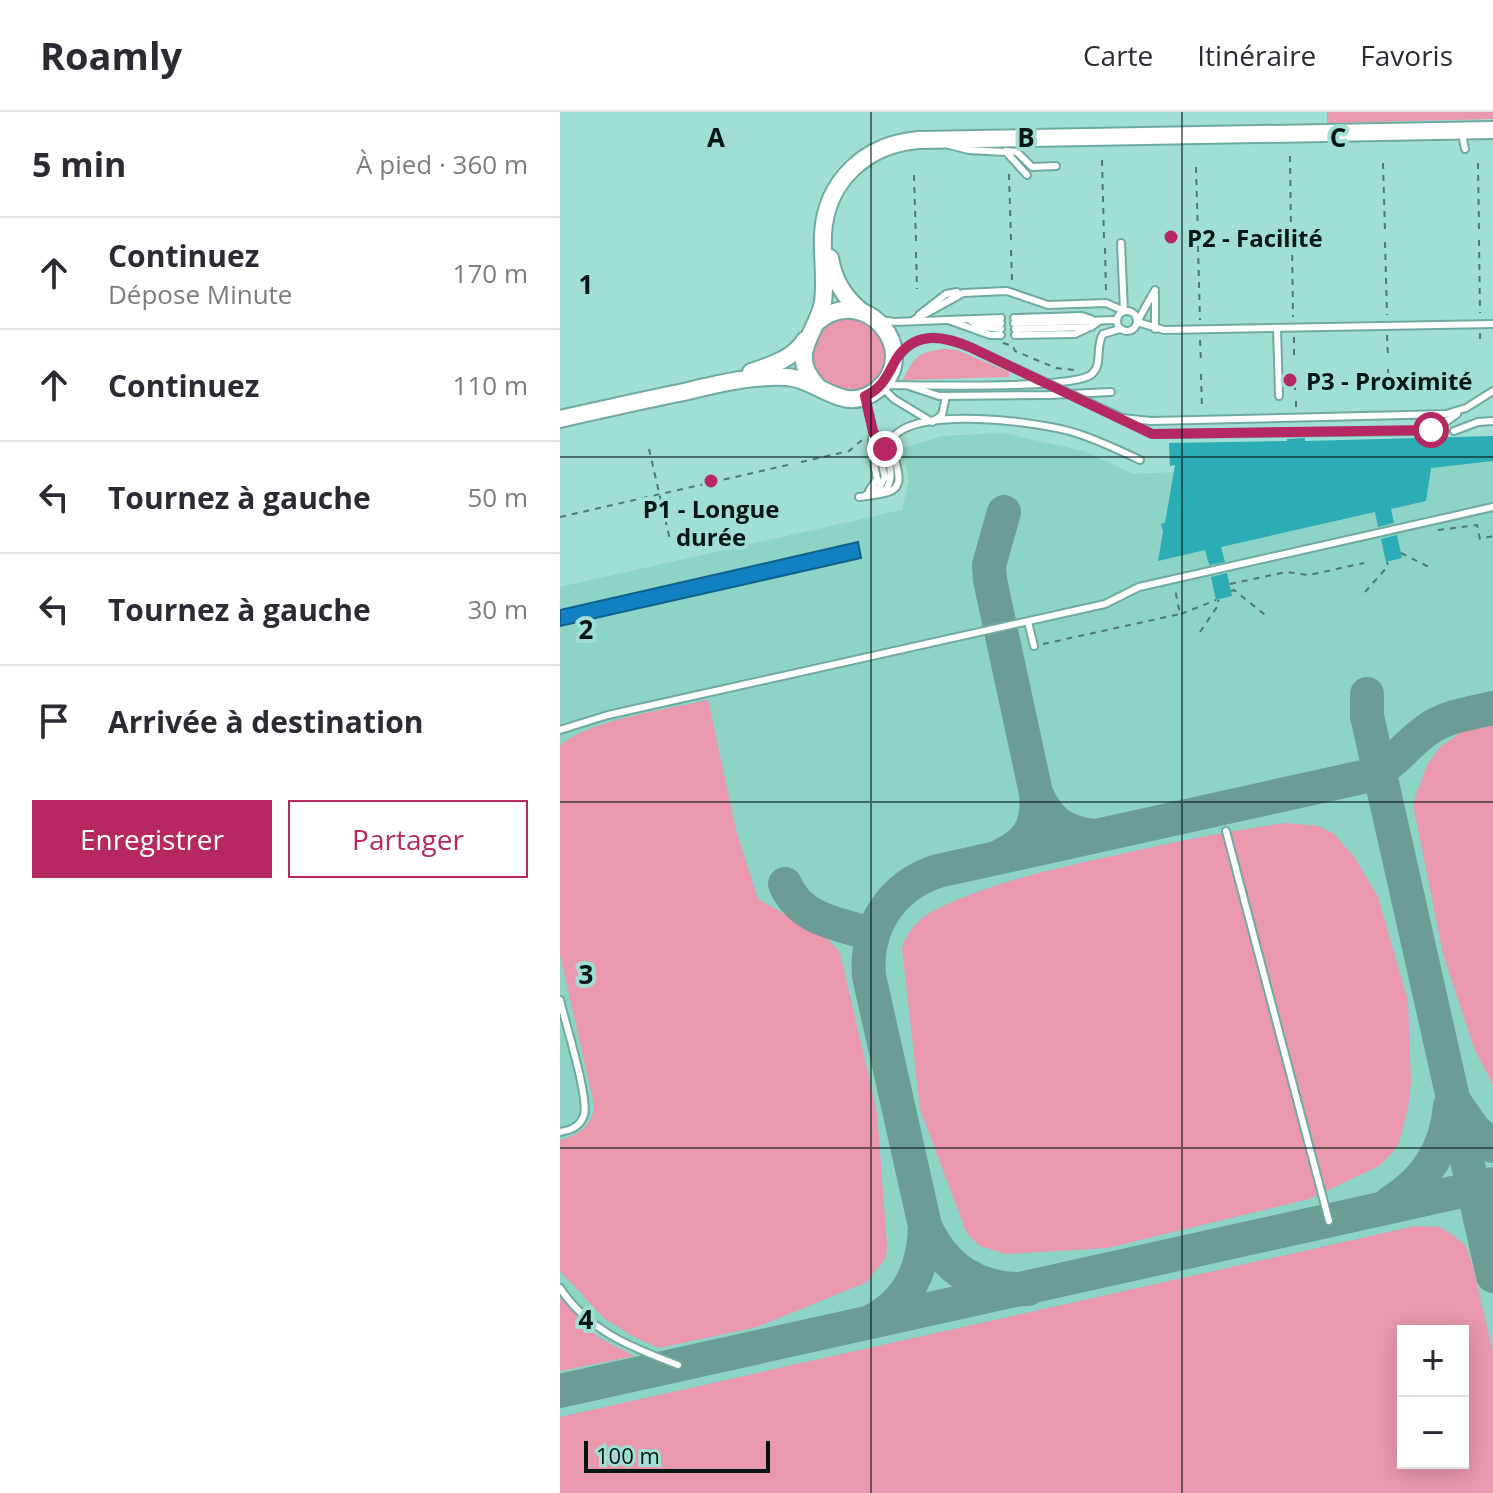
<!DOCTYPE html>
<html lang="fr">
<meta charset="utf-8">
<style>
body{margin:0;font-family:"Open Sans",sans-serif;background:#f2f2f3;color:#2b2b33}
.controls{position:absolute;right:24px;bottom:24px;display:grid;overflow:hidden;border-radius:0px;box-shadow:0 4px 20px #0003}
.controls button{width:72px;height:72px;display:grid;place-items:center;padding:0;border:0;border-bottom:2px solid #e1e1e2;background:#fff;color:#2b2b33;font:40px sans-serif}
.scale{position:absolute;left:24px;bottom:20px;width:186px;box-sizing:border-box;padding-left:8px;border:4px solid #001612;border-top:0;font-size:22px;line-height:28px;white-space:nowrap;color:#001612;-webkit-text-stroke:6px #a1ded3;paint-order:stroke}
.stop{position:absolute;width:24px;height:24px;margin:-18px;border:6px solid #b52860;border-radius:50%;background:#fff}
.stop.end{background:#b52860;border-color:#fff;box-shadow:0 2px 8px #0008}
.list{margin:0;padding:0;list-style:none}
h2{display:flex;justify-content:space-between;align-items:center;height:104px;margin:0;padding:0 32px;font-size:34px}
h2 small{font-size:26px;font-weight:400;color:#7c7c81}
.list li{display:grid;grid-template-columns:52px 1fr auto;gap:24px;align-items:center;box-sizing:border-box;height:112px;padding:0 32px;border-top:2px solid #e1e1e2}
.list b{display:block;font-size:30px;white-space:nowrap}
.list p{margin:0;font-size:26px;white-space:nowrap;color:#7c7c81}
.list em{font-size:26px;font-style:normal;color:#7c7c81}
.actions{display:flex;gap:16px;padding:24px 32px}
.actions a{flex:1;padding:18px 0;border:2px solid #b52860;border-radius:0px;text-align:center;font-size:28px;color:#b52860}
.actions .main{background:#b52860;color:#fff}
.icon{flex:none;width:44px;height:44px;fill:none;stroke:currentColor;stroke-width:2;stroke-linecap:round;stroke-linejoin:round}
.map{position:relative;flex:none;width:933px;height:1381px;overflow:hidden}
header{display:flex;align-items:center;gap:48px;box-sizing:border-box;height:112px;padding:0 40px;background:#fff;border-bottom:2px solid #e1e1e2}
header strong{font-size:38px}
nav{display:flex;gap:44px;margin-inline-start:auto;font-size:28px}
main{display:flex}
aside{flex:1;background:#fff}
.map>svg:first-child{display:block}
</style>
<header>
<strong>Roamly</strong>
<nav><a>Carte</a><a>Itinéraire</a><a>Favoris</a></nav>
</header>
<main>
<aside>
<h2>5 min<small>À pied · 360 m</small></h2>
<ul class="list">
<li><svg class="icon" aria-label="ahead" viewBox="0 0 24 24"><path d="M12 20V5M6 11l6-6 6 6"/></svg><div><b>Continuez</b><p>Dépose Minute</p></div><em>170 m</em></li>
<li><svg class="icon" aria-label="ahead" viewBox="0 0 24 24"><path d="M12 20V5M6 11l6-6 6 6"/></svg><div><b>Continuez</b></div><em>110 m</em></li>
<li><svg class="icon" aria-label="left" viewBox="0 0 24 24"><path d="M17 20v-9H6M10 6l-5 5 5 5"/></svg><div><b>Tournez à gauche</b></div><em>50 m</em></li>
<li><svg class="icon" aria-label="left" viewBox="0 0 24 24"><path d="M17 20v-9H6M10 6l-5 5 5 5"/></svg><div><b>Tournez à gauche</b></div><em>30 m</em></li>
<li><svg class="icon" aria-label="arrive" viewBox="0 0 24 24"><path d="M6 21V4h12l-3 4 3 4H6"/></svg><div><b>Arrivée à destination</b></div></li>
</ul>
<div class="actions"><a class="main">Enregistrer</a><a>Partager</a></div>
</aside>
<div class="map">
<svg width="933" height="1381" viewBox="0 0 933 1381">
<rect width="100%" height="100%" fill="#a1ded3"/>
<path fill="#8dd3c6" fill-rule="evenodd" d="M443,321L524,339L573,362L933,345V1381H0V475L342,398L349,368L343,336L382,324ZM843,1219H903V1351H843Z"/>
<g fill="#ea98ae" fill-rule="evenodd">
<polygon points="767,0 933,0 933,7 767,11"/>
<circle cx="288" cy="243" r="37"/>
<path d="M385,237L397,238L449,260V265L343,268C354,244 359,240 385,237Z"/>
<path d="M148,588L177,722L198,787L267,826L280,841L317,1000L327,1133L326,1145L307,1170L197,1215L99,1236L72,1224L44,1206L0,1159V1028C19,1023 34,1013 34,992L0,843V634C27,608 110,597 148,588Z"/>
<polygon points="933,613 933,973 914,936 883,842 853,692 867,653 880,635 903,619"/>
<path d="M726,711L758,714L774,722L795,746L818,785L848,889L851,970L848,996L839,1031L832,1041L819,1054L749,1087L547,1136L446,1142L420,1134L407,1122L360,997L342,836C347,819 360,805 377,797C432,770 493,757 552,744C610,731 667,719 726,711Z"/>
<path d="M855,1114L880,1115L894,1124L905,1133L912,1151L933,1240V1381H0V1305ZM843,1219H903V1351H843Z"/>
<polygon points="0,1186 38,1225 74,1244 0,1259"/>
</g>
<polygon fill="#1281c1" stroke="#0d618c" stroke-width="2" points="298,430 301,446 0,514 0,498"/>
<g fill="none" stroke-linecap="round" stroke-linejoin="round">
<g stroke="#6c9d94" stroke-width="34">
<polyline points="444,400 429,453 430,468 476,681"/>
<polyline points="807,582 807,604 933,1164"/>
<path d="M440,744C469,731 479,713 476,681C488,709 504,721 535,724"/>
<path d="M225,772C240,808 278,812 312,822"/>
<polyline points="896,992 914,1018 933,1034"/>
<path d="M830,1091C867,1068 886,1037 890,994"/>
<path d="M468,1177C419,1179 385,1158 365,1114L309,864C305,815 331,774 378,759L807,664C836,652 843,635 867,618C886,604 911,601 933,596"/>
<path d="M312,1209C350,1189 364,1155 365,1114"/>
<polyline points="0,1279 933,1072"/>
</g>
</g>
<g fill="#2cacb5">
<polygon points="933,324 933,349 871,356 866,389 831,397 834,411 818,415 815,400 661,435 665,450 649,453 645,438 598,449 603,420 601,412 605,411 615,353 610,354 609,331 727,329 727,327 745,326 745,329"/>
<polygon points="837,423 842,446 826,450 821,427"/>
<polygon points="667,461 672,484 656,488 651,465"/>
</g>
<g fill="none" stroke-linecap="round" stroke-linejoin="round">
<defs>
<g id="lane">
<polyline points="902,22 905,37"/>
<polyline points="389,33 409,38 446,40 467,63"/>
<polyline points="446,39 457,40 472,55 496,54"/>
<polyline points="561,131 564,199"/>
<polyline points="595,178 577,210 604,218 933,212"/>
<polyline points="595,182 595,217"/>
<circle cx="567" cy="209" r="10"/>
<polyline points="359,203 386,182 397,180"/>
<polyline points="454,206 522,204 531,207"/>
<polyline points="321,208 334,210 441,206"/>
<polyline points="354,208 403,181 447,179 488,193 546,191 564,199"/>
<polyline points="388,208 430,223 441,223"/>
<polyline points="411,209 441,211"/>
<polyline points="454,211 557,208"/>
<polyline points="414,214 441,217"/>
<polyline points="717,216 719,284"/>
<polyline points="455,217 531,215 539,209"/>
<polyline points="455,223 515,222 528,216"/>
<path d="M337,246C359,218 383,223 412,236"/>
<path d="M327,273C359,273 515,278 532,262C543,252 535,234 543,222L560,217"/>
<polyline points="349,274 379,284 489,283 551,280"/>
<polyline points="323,276 334,287 372,310 382,303 386,284"/>
<polyline points="305,286 325,365 318,377 306,383"/>
<polyline points="562,306 591,309 886,302 906,296 933,279"/>
<polyline points="565,308 592,322 864,319 876,317 897,302"/>
<polyline points="894,319 918,310 933,309"/>
<path d="M317,326C327,340 336,361 327,376L318,381"/>
<polyline points="309,379 317,367 312,340 312,326"/>
<path d="M299,385C351,380 340,373 331,329C349,292 482,310 516,321C538,328 559,338 580,348"/>
<polyline points="468,510 474,534"/>
<polyline points="0,618 48,603 545,492 579,475 933,395"/>
<polyline points="666,719 769,1109"/>
<path d="M0,888C5,910 29,985 24,1003C20,1015 11,1018 0,1020"/>
<path d="M0,1176C28,1219 73,1236 118,1253"/>
</g>
<g id="secondary">
<path d="M270,146C274,169 284,185 302,200"/>
<path d="M191,260C212,253 233,247 245,228"/>
<path d="M258,275C226,241 257,223 263,190C266,168 262,145 263,122C266,69 306,32 359,28L933,18"/>
<path d="M0,307C40,298 79,289 119,281C154,273 191,263 227,265C259,267 283,304 317,278C364,240 304,168 256,211"/>
</g>
</defs>
<use href="#lane" stroke="#6faaa0" stroke-width="10"/>
<use href="#secondary" stroke="#6faaa0" stroke-width="20"/>
<g stroke="#4f7871" stroke-width="2" stroke-dasharray="6 6" stroke-linecap="butt">
<polyline points="730,44 731,122"/>
<polyline points="542,48 544,126"/>
<polyline points="823,51 825,119"/>
<polyline points="918,51 919,118"/>
<polyline points="636,55 638,124"/>
<polyline points="449,62 451,128"/>
<polyline points="354,63 356,130"/>
<polyline points="919,128 920,201"/>
<polyline points="825,130 827,203"/>
<polyline points="732,131 733,205"/>
<polyline points="638,134 640,208"/>
<polyline points="545,136 546,181"/>
<polyline points="451,138 452,168"/>
<polyline points="356,140 357,177"/>
<polyline points="920,221 920,231"/>
<polyline points="827,223 828,246"/>
<polyline points="734,225 734,248"/>
<polyline points="640,228 641,250"/>
<polyline points="443,231 453,234 455,239 496,256 514,258"/>
<polyline points="828,257 829,277"/>
<polyline points="735,260 735,279"/>
<polyline points="641,262 642,297"/>
<polyline points="736,289 736,295"/>
<polyline points="89,337 110,428"/>
<polyline points="241,350 289,339 302,328"/>
<polyline points="0,405 232,352"/>
<polyline points="878,418 917,413 920,427 933,424"/>
<polyline points="841,441 869,455"/>
<polyline points="670,472 726,460 749,463 804,451"/>
<polyline points="671,479 674,478 709,506"/>
<polyline points="805,480 828,454 827,450"/>
<polyline points="621,502 656,488"/>
<polyline points="640,520 659,492 658,488"/>
<polyline points="483,532 620,502 615,477"/>
</g>
<use href="#lane" stroke="#fff" stroke-width="6"/>
<use href="#secondary" stroke="#fff" stroke-width="16"/>
<defs>
<polyline id="lane-bridge" points="412,236 562,306"/>
</defs>
<use href="#lane-bridge" stroke="#6faaa0" stroke-width="10" stroke-linecap="butt"/>
<use href="#lane-bridge" stroke="#fff" stroke-width="6"/>
</g>
<g fill="none" stroke-linecap="round" stroke-linejoin="round">
<path stroke="#b52860" stroke-width="10" d="M325,337L313,320L305,284C321,277 326,266 334,251C352,218 382,223 412,236L592,322L871,318"/>
</g>
<path fill="none" stroke="#001612" stroke-width="2" stroke-opacity="0.55" d="M311,0V1381M622,0V1381M0,345H933M0,690H933M0,1036H933"/>
<g fill="#b52860" stroke="#a1ded3" stroke-width="3">
<circle cx="611" cy="125" r="8"/>
<circle cx="730" cy="268" r="8"/>
<circle cx="151" cy="369" r="8"/>
</g>
<g text-anchor="middle" dominant-baseline="central" stroke-width="8" stroke-linejoin="round" paint-order="stroke">
<g font-size="24" font-weight="bold" fill="#001612" stroke="#a1ded3" text-anchor="start">
<text x="627" y="125">P2 - Facilité</text>
<text x="746" y="268">P3 - Proximité</text>
<text x="151" y="396" text-anchor="middle">P1 - Longue<tspan x="151" dy="28">durée</tspan></text>
</g>
</g>
<g font-size="26" text-anchor="middle" font-weight="bold" fill="#001612" stroke="#a1ded3" stroke-width="8" stroke-linejoin="round" paint-order="stroke">
<text x="156" y="35">A</text>
<text x="466" y="35">B</text>
<text x="778" y="35">C</text>
<text x="26" y="182">1</text>
<text x="26" y="527">2</text>
<text x="26" y="872">3</text>
<text x="26" y="1217">4</text>
</g>
</svg>
<div class="controls">
<button>+</button>
<button>−</button>
</div>
<div class="scale">100 m</div>
<div class="stop" style="left:871px;top:318px"></div>
<div class="stop end" style="left:325px;top:337px"></div>
</div>
</main>
